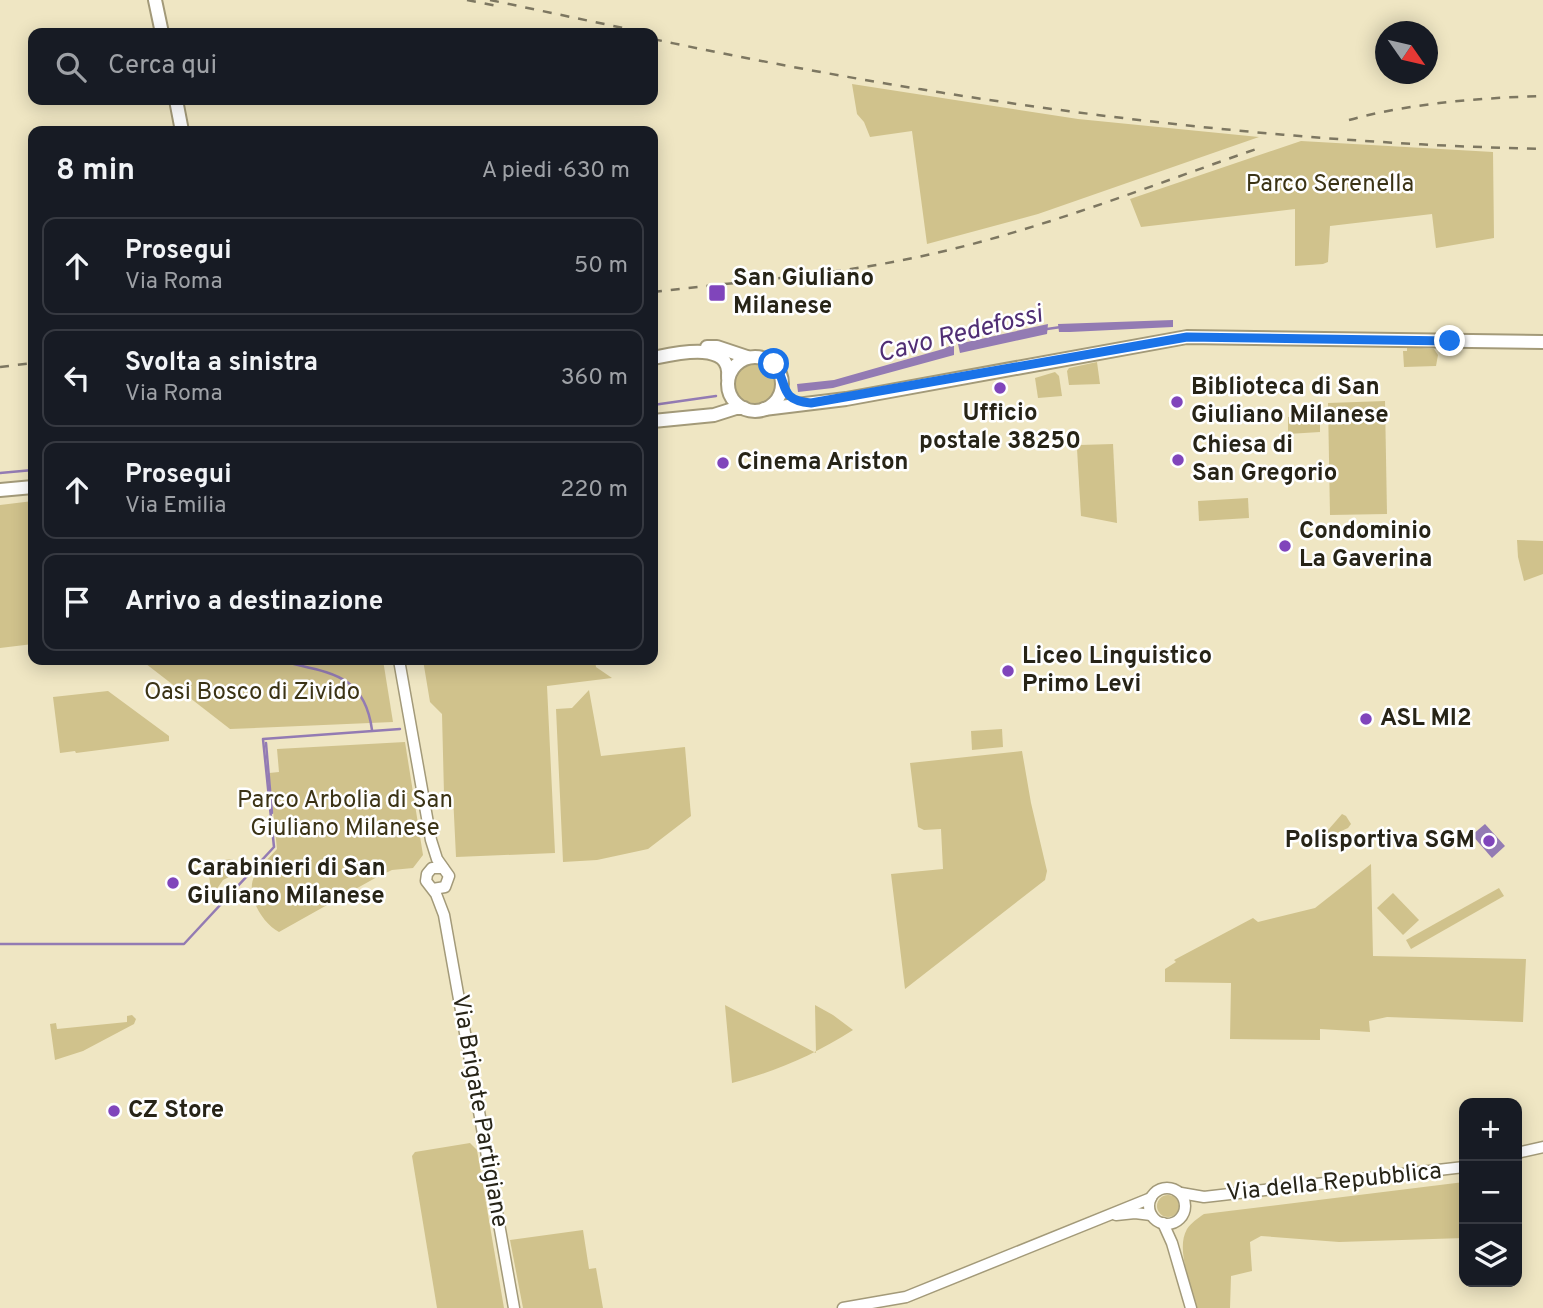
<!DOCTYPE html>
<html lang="it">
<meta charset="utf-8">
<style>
body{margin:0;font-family:Overpass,sans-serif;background:#20242c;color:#f1f3f6}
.controls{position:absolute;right:21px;bottom:21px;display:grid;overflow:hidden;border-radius:14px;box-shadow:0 4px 18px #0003}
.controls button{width:63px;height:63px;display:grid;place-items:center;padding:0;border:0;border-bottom:2px solid #363941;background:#171b24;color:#f1f3f6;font:35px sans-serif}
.compass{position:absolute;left:1375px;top:21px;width:63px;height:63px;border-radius:50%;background:#171b24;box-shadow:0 4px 18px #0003;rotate:124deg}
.stop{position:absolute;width:21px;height:21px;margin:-16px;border:5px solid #1a73e8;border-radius:50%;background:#fff}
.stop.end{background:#1a73e8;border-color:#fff;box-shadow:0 2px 7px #0008}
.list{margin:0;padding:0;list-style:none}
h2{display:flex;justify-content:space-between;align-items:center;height:91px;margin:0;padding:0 28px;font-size:30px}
h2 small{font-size:23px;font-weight:400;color:#9ea1a6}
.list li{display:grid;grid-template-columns:46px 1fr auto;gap:21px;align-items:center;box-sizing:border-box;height:98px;margin:0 14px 14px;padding:0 14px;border:2px solid #363941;border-radius:14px}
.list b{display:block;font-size:26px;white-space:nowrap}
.list p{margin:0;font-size:23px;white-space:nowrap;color:#9ea1a6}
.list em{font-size:23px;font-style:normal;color:#9ea1a6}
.icon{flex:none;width:38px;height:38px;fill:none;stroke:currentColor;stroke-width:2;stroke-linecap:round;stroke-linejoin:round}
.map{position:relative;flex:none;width:1543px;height:1308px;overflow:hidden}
.search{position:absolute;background:#171b24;box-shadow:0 4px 18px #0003;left:28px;top:28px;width:630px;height:77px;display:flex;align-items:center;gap:18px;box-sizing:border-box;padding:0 24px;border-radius:14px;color:#9ea1a6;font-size:26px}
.panel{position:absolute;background:#171b24;box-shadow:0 4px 18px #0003;left:28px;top:126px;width:630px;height:539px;border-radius:14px}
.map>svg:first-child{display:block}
</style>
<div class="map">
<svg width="1543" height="1308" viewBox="0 0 1543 1308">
<rect width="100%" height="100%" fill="#efe6c3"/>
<g fill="#d0c28c">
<polygon points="852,84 1078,119 1259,137 1038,214 927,244 912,131 870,137 864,122 857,114"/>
<polygon points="1301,141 1493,152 1494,238 1436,248 1432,214 1330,226 1328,262 1323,264 1295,266 1295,209 1141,227 1130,199"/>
<polygon points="1407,347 1434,349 1438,355 1436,366 1404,367 1403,351 1407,351"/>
<polygon points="1097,362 1100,384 1069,385 1067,371 1069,368"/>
<circle cx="755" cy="383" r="21"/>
<polygon points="1055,372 1059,376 1062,396 1038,398 1035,378"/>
<polygon points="1385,401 1387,514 1330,515 1328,403"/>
<polygon points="1320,415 1320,432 1288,434 1288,417"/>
<polygon points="1113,444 1117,523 1081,516 1077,449 1080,445"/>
<polygon points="1248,498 1249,518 1199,521 1198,501"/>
<polygon points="33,501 33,644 0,648 0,505"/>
<polygon points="1517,540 1543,541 1543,574 1524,581 1518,557"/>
<polygon points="141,660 383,660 393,722 230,729"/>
<polygon points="423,660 595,660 596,667 612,678 547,686 555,853 456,857 453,795 444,794 442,714 430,702"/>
<polygon points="589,690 601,756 685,747 691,816 648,849 597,860 563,862 556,709 572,708"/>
<polygon points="108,691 169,736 169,741 76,753 75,751 60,753 53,697"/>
<polygon points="1002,729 1003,747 972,750 971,731"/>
<path d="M405,742L423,855L413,868L392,870L377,877L279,932C263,924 244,894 255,875C260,866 270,857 277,849L269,773L279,772L277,749Z"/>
<polygon points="1022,751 1031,803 1047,871 1045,880 905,989 891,874 943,869 941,829 924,830 918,827 910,763"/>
<polygon points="1342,814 1346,816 1351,824 1348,828 1324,839 1322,837"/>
<polygon points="233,859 235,874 223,880 212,896 207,862"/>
<polygon points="1371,864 1373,956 1526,959 1523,1022 1387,1017 1369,1021 1370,1032 1320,1029 1320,1040 1230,1039 1231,983 1165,982 1165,969 1176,962 1174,960 1253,918 1258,922 1315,908"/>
<polygon points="1499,888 1504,896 1411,949 1406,940"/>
<polygon points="1393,893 1419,920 1403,935 1377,908"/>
<path d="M725,1005L816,1053L815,1005L833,1015L853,1030C812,1056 779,1070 732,1083Z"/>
<polygon points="132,1015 136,1019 134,1024 83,1051 55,1060 50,1024 56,1023 57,1029 127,1022 127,1016"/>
<polygon points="470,1143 477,1150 504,1308 437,1308 412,1156 415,1152"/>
<path d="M1464,1182V1238L1339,1242L1261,1236L1250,1242L1252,1271L1231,1276L1230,1308H1197C1192,1286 1175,1250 1187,1229C1191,1223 1198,1218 1204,1214Z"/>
<circle cx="1168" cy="1206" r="11"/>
<polygon points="583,1230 589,1269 596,1268 603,1308 523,1308 510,1240"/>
</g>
<g fill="#937bb3">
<polygon points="1173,320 1173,327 1070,332 1059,332 1058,324"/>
<polygon points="1048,324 1047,334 960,353 958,344"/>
<polygon points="954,344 954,355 833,388 798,392 797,384 834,380 943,349"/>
<polygon points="1485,824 1505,846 1492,858 1472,835"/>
</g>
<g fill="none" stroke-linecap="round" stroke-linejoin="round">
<g stroke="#937bb3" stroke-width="2.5">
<polyline points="1047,329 1061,327"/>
<polyline points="653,405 716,396"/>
<polyline points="0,473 33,470"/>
<path d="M278,660C324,673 364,670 372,730"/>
<polyline points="266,743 272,813"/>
<polyline points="0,944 184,944 274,847 263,739 400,729"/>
</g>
<defs>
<g id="minor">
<polyline points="399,660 431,840 437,859 449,876 445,887 433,889"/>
<polyline points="443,868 432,868 427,874 426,881 436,894 444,915 514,1308"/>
<polyline points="1517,1153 1543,1147"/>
<circle cx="1167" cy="1206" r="18"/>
<polyline points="1181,1193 1204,1197 1464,1167"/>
<polyline points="1116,1215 1135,1213 1151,1215"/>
<polyline points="1163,1223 1172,1243 1191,1308"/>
<polyline points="843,1308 906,1297 1151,1198"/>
</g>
<g id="major">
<polyline points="155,0 162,33"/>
<polyline points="176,100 182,131"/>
<polyline points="707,347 717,347 747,357"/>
<circle cx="755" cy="384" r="27"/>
<path d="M653,358C673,354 732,339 728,377"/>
<polyline points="764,409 846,399 1187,337 1543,342"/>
<polyline points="653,421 714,415 736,408 744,408"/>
<polyline points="0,490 33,487"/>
</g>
</defs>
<use href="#minor" stroke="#a39a79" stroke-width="13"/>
<use href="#major" stroke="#a39a79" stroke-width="16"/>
<use href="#minor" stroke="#fff" stroke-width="10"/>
<use href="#major" stroke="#fff" stroke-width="12"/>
<g stroke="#7d7761" stroke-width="2.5" stroke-dasharray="9 9" stroke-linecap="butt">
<polyline points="467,0 497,6"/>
<polyline points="490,0 647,33"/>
<path d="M653,39C946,101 1243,142 1543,149"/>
<path d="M1349,120C1411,103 1479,98 1543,96"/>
<path d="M653,292C744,281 838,275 927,255C1041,230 1152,185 1262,147"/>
<polyline points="0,367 33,363"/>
</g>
</g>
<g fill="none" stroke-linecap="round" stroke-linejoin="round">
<path stroke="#1a73e8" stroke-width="9" d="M774,364C789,383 777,400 811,403L1187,337L1450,341"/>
</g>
<g fill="#8045bb" stroke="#fff" stroke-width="2.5">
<rect x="708" y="284" width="18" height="18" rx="3.5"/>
<circle cx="1000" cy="388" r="7"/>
<circle cx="1177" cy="402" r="7"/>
<circle cx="1178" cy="460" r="7"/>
<circle cx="723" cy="463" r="7"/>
<circle cx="1285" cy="546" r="7"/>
<circle cx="1008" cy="671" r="7"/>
<circle cx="1366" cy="719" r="7"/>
<circle cx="1489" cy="841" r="7"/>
<circle cx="173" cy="883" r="7"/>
<circle cx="114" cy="1111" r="7"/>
</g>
<g text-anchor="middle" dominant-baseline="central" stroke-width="5" stroke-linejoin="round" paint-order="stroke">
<g font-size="24" fill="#3b3315" stroke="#fff">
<text x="1330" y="185">Parco Serenella</text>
<text x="252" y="693">Oasi Bosco di Zivido</text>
<text x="345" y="801">Parco Arbolia di San<tspan x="345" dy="28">Giuliano Milanese</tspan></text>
</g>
<g font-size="24" font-weight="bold" fill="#272417" stroke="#fff" text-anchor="start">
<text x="733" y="279">San Giuliano<tspan x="733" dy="28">Milanese</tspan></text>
<text x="1191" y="388">Biblioteca di San<tspan x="1191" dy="28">Giuliano Milanese</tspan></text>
<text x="1000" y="414" text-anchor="middle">Ufficio<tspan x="1000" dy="28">postale 38250</tspan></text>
<text x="1192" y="446">Chiesa di<tspan x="1192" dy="28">San Gregorio</tspan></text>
<text x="737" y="463">Cinema Ariston</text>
<text x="1299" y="532">Condominio<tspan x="1299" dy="28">La Gaverina</tspan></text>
<text x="1022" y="657">Liceo Linguistico<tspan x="1022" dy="28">Primo Levi</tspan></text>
<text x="1380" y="719">ASL MI2</text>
<text x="1475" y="841" text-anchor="end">Polisportiva SGM</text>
<text x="187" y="869">Carabinieri di San<tspan x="187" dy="28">Giuliano Milanese</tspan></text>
<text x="128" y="1111">CZ Store</text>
</g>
<g font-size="24" fill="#272417" stroke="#fff">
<text transform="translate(479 1111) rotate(80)">Via Brigate Partigiane</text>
<text transform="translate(1334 1183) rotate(-6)">Via della Repubblica</text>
</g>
<g font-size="26" font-style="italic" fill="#502e74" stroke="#fff">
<text transform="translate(960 335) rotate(-14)">Cavo Redefossi</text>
</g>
</g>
</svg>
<div class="controls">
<button>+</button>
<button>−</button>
<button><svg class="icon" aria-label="layers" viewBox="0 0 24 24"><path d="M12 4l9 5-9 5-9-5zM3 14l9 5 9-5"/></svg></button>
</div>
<svg class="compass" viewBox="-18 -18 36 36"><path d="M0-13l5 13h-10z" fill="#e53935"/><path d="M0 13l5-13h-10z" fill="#9ea1a6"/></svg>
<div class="stop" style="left:774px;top:364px"></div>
<div class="stop end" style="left:1450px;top:341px"></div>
<div class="search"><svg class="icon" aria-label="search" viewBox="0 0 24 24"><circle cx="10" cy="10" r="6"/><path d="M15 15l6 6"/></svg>Cerca qui</div>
<section class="panel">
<h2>8 min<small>A piedi · 630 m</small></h2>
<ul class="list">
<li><svg class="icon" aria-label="ahead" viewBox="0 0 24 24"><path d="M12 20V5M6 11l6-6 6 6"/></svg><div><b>Prosegui</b><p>Via Roma</p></div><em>50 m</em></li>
<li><svg class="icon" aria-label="left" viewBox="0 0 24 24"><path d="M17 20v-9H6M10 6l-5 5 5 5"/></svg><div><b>Svolta a sinistra</b><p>Via Roma</p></div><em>360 m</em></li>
<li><svg class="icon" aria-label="ahead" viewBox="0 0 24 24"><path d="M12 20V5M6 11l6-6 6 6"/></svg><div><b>Prosegui</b><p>Via Emilia</p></div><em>220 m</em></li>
<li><svg class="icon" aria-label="arrive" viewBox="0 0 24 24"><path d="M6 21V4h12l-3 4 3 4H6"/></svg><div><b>Arrivo a destinazione</b></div></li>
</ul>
</section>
</div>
